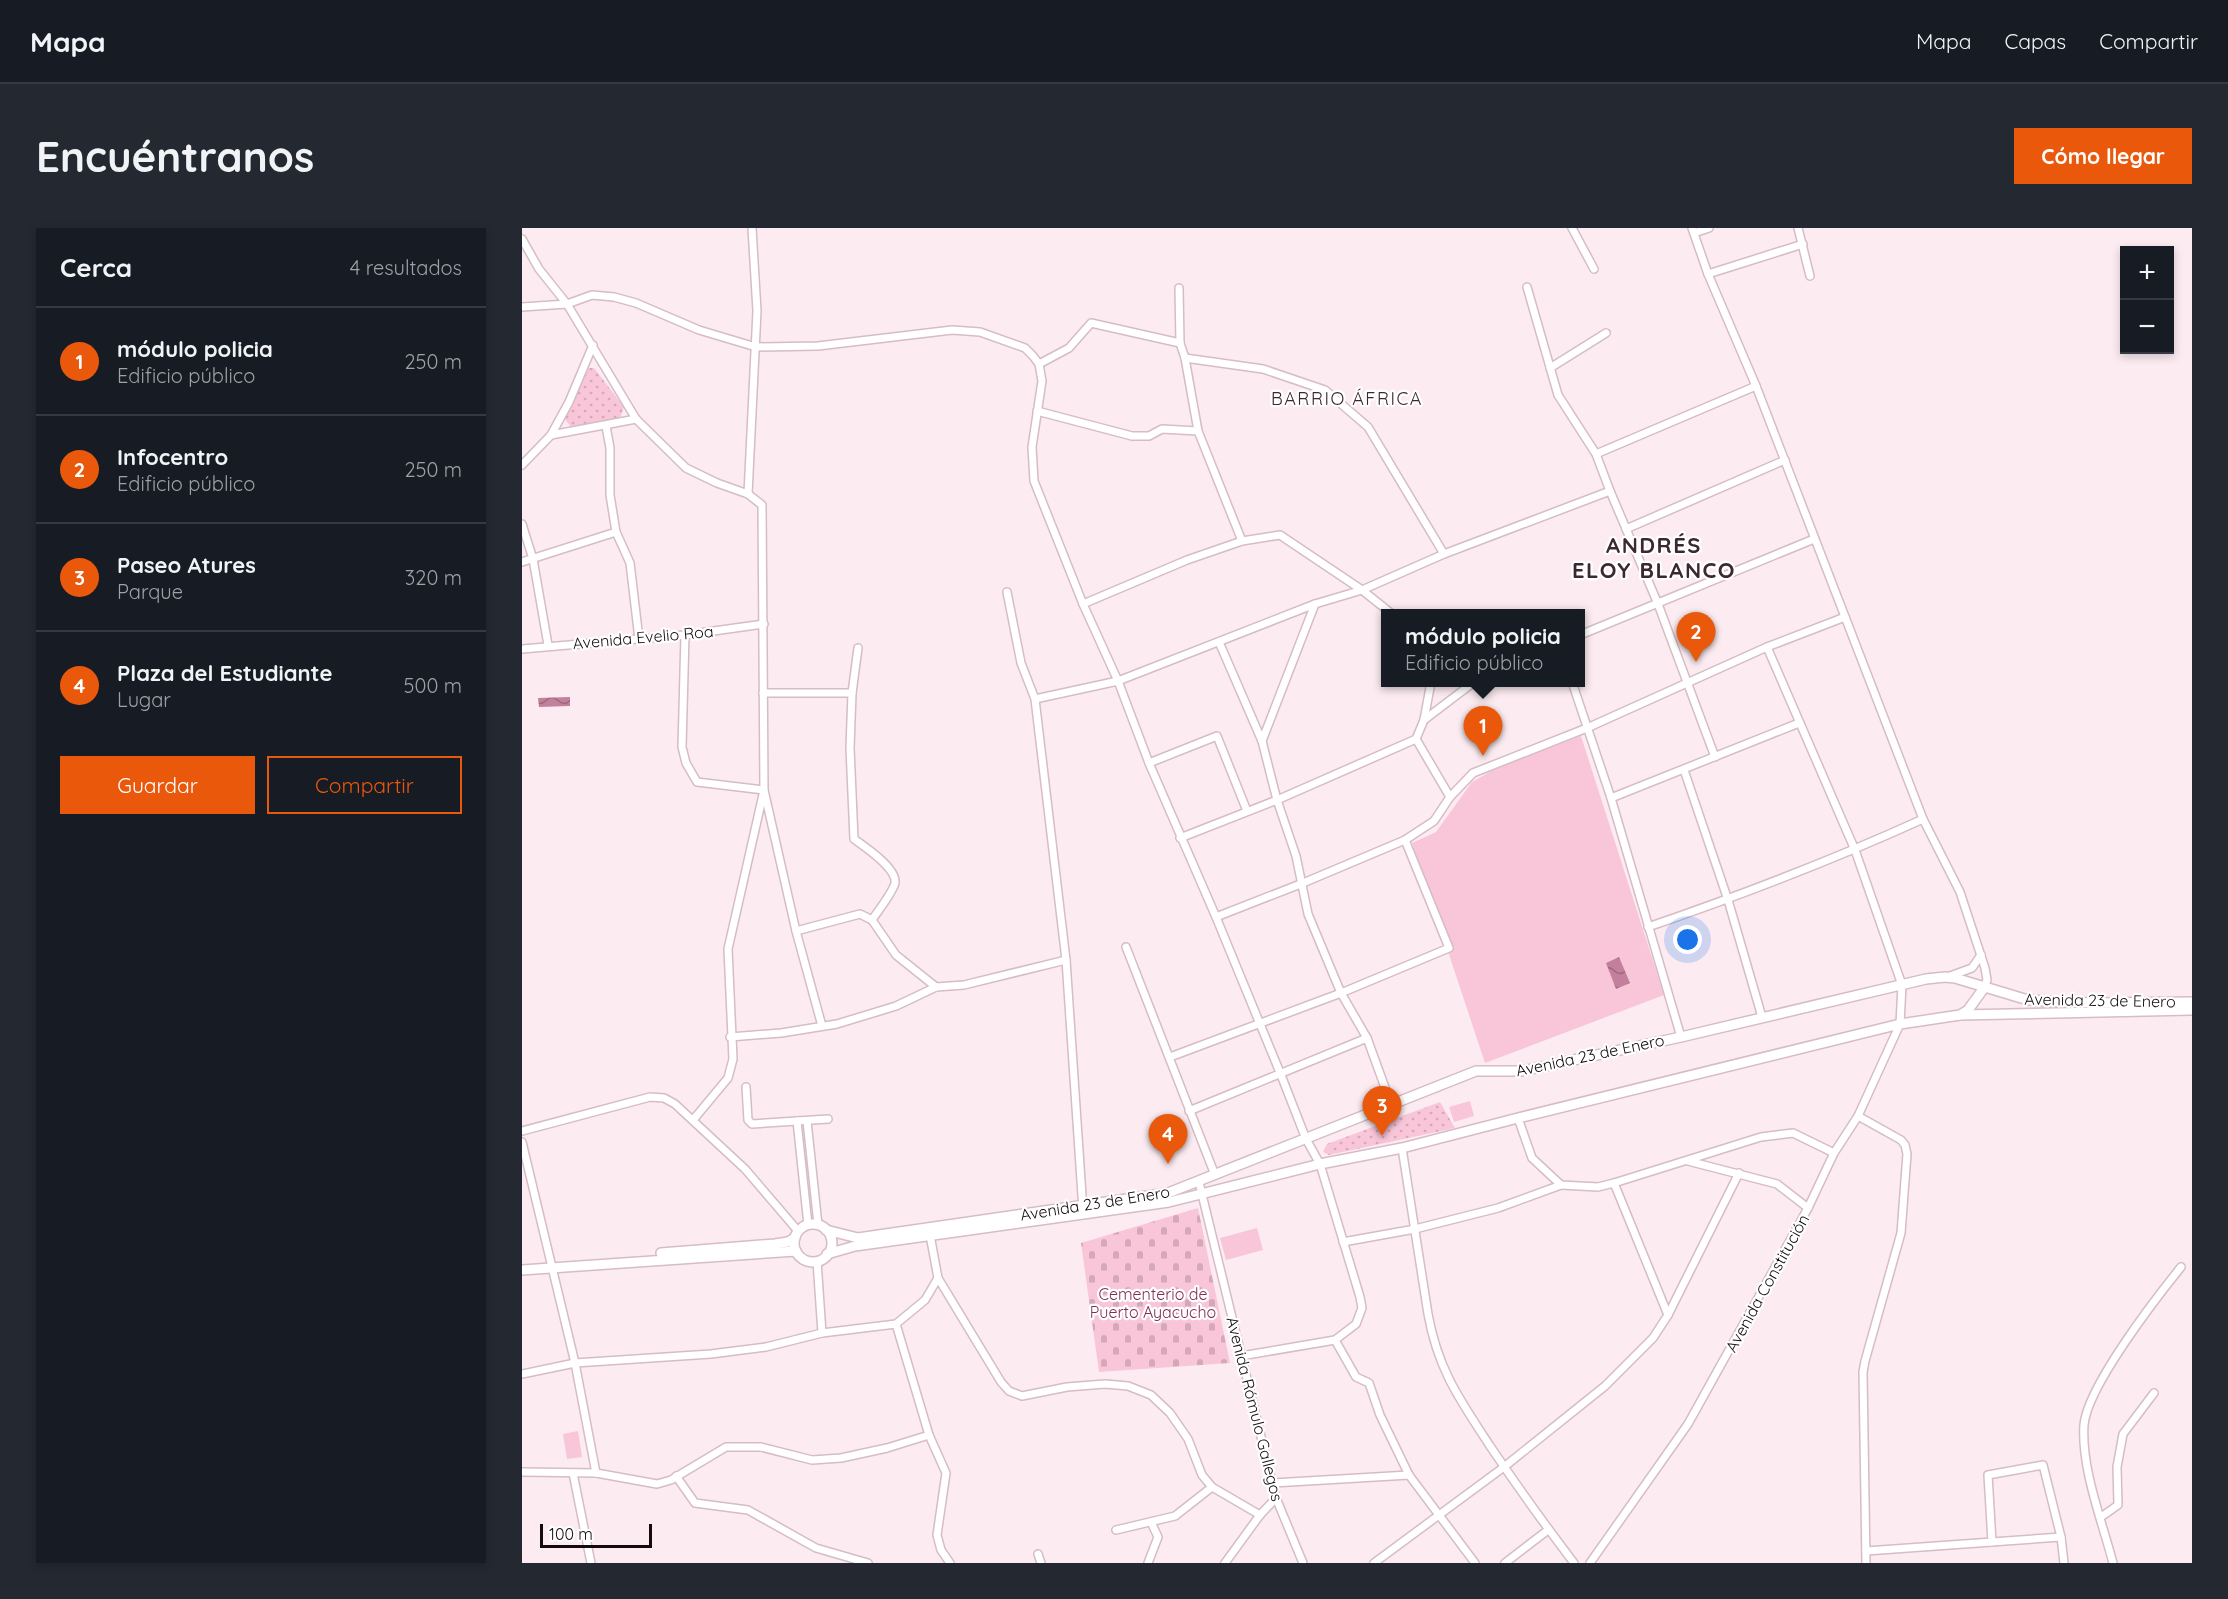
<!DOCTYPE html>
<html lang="es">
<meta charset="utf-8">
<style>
body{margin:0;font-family:Quicksand,sans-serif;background:#242831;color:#f1f3f6}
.controls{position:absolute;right:18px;top:18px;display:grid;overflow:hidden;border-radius:0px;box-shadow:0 3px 9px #0003}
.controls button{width:54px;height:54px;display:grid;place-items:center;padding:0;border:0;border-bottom:2px solid #363941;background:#171b24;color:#f1f3f6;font:30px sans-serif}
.scale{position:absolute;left:18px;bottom:15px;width:112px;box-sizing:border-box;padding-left:6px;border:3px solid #140b0f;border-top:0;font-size:16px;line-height:21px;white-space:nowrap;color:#140b0f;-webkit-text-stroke:4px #fff;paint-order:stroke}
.you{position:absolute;left:1166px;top:712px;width:21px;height:21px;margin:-15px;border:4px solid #fff;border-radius:50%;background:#1a73e8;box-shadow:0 0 0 9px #1a73e833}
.badge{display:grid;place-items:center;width:39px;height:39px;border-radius:50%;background:#ea580c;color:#fff;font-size:20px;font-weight:700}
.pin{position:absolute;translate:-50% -50px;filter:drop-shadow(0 2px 3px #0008)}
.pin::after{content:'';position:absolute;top:32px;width:21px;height:18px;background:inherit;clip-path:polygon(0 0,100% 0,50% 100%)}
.popup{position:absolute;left:859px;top:381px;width:204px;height:78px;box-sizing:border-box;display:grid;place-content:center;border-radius:0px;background:#171b24;filter:drop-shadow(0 2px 4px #0005);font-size:20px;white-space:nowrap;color:#9ea1a6}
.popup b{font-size:22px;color:#f1f3f6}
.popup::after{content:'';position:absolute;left:50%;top:100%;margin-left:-12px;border:12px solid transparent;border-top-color:#171b24}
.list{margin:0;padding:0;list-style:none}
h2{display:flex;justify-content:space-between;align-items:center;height:78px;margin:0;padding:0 24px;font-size:26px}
h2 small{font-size:20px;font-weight:400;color:#9ea1a6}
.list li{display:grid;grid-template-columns:39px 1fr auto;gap:18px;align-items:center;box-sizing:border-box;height:108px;padding:0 24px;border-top:2px solid #363941}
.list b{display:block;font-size:22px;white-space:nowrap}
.list p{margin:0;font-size:20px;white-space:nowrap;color:#9ea1a6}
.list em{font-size:20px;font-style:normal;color:#9ea1a6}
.actions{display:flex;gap:12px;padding:18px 24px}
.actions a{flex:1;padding:14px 0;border:2px solid #ea580c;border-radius:0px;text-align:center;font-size:21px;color:#ea580c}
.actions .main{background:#ea580c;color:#fff}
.map{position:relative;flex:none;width:1670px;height:1335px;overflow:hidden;border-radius:0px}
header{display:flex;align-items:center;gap:36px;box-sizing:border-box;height:84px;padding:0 30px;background:#171b24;border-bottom:2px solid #363941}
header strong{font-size:28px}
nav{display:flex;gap:33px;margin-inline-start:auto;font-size:21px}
.intro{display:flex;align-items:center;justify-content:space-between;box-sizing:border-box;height:144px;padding:0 36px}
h1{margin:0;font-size:42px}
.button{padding:15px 27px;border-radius:0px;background:#ea580c;color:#fff;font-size:21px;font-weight:700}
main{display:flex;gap:36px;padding:0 36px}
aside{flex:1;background:#171b24;border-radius:0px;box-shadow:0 3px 9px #0003}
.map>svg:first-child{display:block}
</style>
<header>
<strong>Mapa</strong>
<nav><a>Mapa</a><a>Capas</a><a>Compartir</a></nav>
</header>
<div class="intro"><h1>Encuéntranos</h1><a class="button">Cómo llegar</a></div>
<main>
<aside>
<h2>Cerca<small>4 resultados</small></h2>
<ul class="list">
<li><span class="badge">1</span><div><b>módulo policia</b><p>Edificio público</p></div><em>250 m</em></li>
<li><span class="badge">2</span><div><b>Infocentro</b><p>Edificio público</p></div><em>250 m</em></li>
<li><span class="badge">3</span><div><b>Paseo Atures</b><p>Parque</p></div><em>320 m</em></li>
<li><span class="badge">4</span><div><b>Plaza del Estudiante</b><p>Lugar</p></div><em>500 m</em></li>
</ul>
<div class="actions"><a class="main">Guardar</a><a>Compartir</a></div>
</aside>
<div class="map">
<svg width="1670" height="1335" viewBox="0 0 1670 1335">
<defs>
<pattern id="green-dots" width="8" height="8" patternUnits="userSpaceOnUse" patternTransform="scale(1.5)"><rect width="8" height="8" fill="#f9c5d9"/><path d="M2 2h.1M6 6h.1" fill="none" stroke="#d5a8b9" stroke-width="1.8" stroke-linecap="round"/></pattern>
<pattern id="cemetery-stones" width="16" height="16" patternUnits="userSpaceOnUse" patternTransform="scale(1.5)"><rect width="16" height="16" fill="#f9c5d9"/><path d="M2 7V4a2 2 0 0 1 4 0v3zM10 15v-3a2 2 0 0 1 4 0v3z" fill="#d5a8b9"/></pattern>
<pattern id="water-waves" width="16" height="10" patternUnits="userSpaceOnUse" patternTransform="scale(1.5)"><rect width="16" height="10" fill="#c3809c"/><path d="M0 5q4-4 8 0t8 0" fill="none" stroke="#9d677e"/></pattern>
</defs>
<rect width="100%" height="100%" fill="#fcecf2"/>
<g fill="url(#green-dots)">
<polygon points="65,140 72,140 102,179 98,190 49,199 42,190"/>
<polygon points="918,874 933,900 807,927 801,924 805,916"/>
</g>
<polygon fill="url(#cemetery-stones)" points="676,980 708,1135 577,1144 559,1015"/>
<g fill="#f9c5d9">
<polygon points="1059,508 1142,767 963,835 890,615 914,604 950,554 978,538"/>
<polygon points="948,873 952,888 932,894 927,879"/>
<polygon points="735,1000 741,1022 704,1032 698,1010"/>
<polygon points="56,1203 60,1229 45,1231 41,1206"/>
</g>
<g fill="url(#water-waves)">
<polygon points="48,469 48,478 17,479 16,470"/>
<polygon points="1097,729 1108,755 1094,761 1084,735"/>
</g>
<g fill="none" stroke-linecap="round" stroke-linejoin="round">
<defs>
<g id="street">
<polyline points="1050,0 1072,41"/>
<polyline points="1170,0 1186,46 1234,158 1401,591 1438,664 1463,740 1465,752 1462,760"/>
<polyline points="1276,0 1288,48"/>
<polyline points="1172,5 1187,0"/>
<polyline points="0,11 17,41 45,76 114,191 164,240 195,255 226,266 240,277 242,562 206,721 211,831 206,850 171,892"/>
<polyline points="1186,46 1281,16"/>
<polyline points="1005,59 1036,167 1074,226 1088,263 1136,376 1193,529"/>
<polyline points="657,60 658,115 663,130 676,203 720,313"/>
<polyline points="0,79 45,76 70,67 92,69 114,75 177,102 234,119 296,118 430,102 458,104 503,120 511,128 517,136 520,153 510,219 512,253 561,376 596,453 627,535 694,689 759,847 784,911 798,936 838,1069 840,1080 834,1096 813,1112 719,1128"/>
<polyline points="663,130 741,141 803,162 846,199 922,326"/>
<polyline points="517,136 547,120 569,95 658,115"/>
<polyline points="1028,140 1084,105"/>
<polyline points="515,183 610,208 627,208 640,201 676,203"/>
<polyline points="84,198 88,220 88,267 94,304 108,335 117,411"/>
<polyline points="29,207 114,191"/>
<polyline points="1074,226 1234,158"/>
<polyline points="0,237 29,207 47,174 71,117"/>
<polyline points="226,266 235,83 230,0"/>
<polyline points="0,296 11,331 26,417"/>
<polyline points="1104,301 1263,232"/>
<polyline points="0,334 94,304"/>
<polyline points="485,364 499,435 513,471 544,732 561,982"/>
<polyline points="561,376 665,332 720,313 758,307 840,362 870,386"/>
<polyline points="163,407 160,519 164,535 175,554 242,562 274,703 300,798"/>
<polyline points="1058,407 1292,311"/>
<polyline points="697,414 740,513 755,572 774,628 786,686 819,765 845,810 869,876"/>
<path d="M336,420L330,465L328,520L332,611C343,619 375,640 373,655C371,664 356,683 350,692"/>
<polyline points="0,421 163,407 242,396"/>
<polyline points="1050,454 1089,570 1159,809"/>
<polyline points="241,465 330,465"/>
<polyline points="513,471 596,453 793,376 840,362 922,326 1088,263"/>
<polyline points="902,492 952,454"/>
<polyline points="894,511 928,569"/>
<polyline points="740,513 793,376"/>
<polyline points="627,535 695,508 725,583"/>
<polyline points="1162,542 1206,672 1240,789"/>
<polyline points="1089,570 1277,495"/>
<polyline points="658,610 755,572 894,511 902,492 909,454"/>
<polyline points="694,689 781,655 883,612 912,593 928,569 951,545 1065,500 1245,419 1323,389"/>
<path d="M1126,699C1219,667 1311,632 1401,591"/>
<polyline points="274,703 338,686 350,692 374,727 414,759"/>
<polyline points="604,719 693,947"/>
<polyline points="1428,748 1450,740 1459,727"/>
<polyline points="208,809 259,805 315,796 374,778 414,759 442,757 544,732"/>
<polyline points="648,829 819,765 927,720 883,612"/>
<polyline points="224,859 226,892 230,896 306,891"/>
<polyline points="667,883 845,810"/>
<polyline points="1336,888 1379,912 1383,917 1385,926 1379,1005 1343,1133 1341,1144 1344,1335"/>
<polyline points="996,890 1010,930 1039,957 1076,959 1092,955 1239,909 1271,905 1312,925"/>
<polyline points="275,893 286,997"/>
<polyline points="285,893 296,997"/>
<polyline points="0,903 128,869 142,870 153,876 223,941 276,1003"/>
<polyline points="0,914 53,1135 74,1245"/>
<path d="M880,920L906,1086C916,1142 938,1172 968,1218C995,1258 1023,1297 1052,1335"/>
<polyline points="1166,933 1255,956 1286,980"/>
<polyline points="677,954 754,1270 781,1335"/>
<polyline points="1092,955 1146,1087"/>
<polyline points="408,1007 416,1050 479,1154 487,1163 500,1168 545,1159 583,1156 606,1158 629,1167 648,1185 666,1211 680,1247 690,1259 738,1287"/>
<polyline points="821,1014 893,1001 976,980 1039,957"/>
<polyline points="295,1033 300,1105"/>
<polyline points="374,1096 407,1207 424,1245 415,1307 419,1322 428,1335"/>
<polyline points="813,1112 834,1149 847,1155 858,1187 887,1247 953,1335"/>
<polyline points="0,1146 53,1135 189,1126 244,1119 300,1105 374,1096 403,1072 416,1050"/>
<polyline points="0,1244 74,1245 135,1256 149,1252 204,1219 239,1219 290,1232 319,1230 365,1220 407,1207"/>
<polyline points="51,1245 69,1335"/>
<polyline points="154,1248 173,1275 226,1282 294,1320 346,1335"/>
<polyline points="751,1255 887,1247"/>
<polyline points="1579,1289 1596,1277 1595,1239 1601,1206 1632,1165"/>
<polyline points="594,1302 653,1288 690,1259"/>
<polyline points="1470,1314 1466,1247 1521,1237 1539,1309 1542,1335"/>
<polyline points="1344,1323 1539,1309"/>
<polyline points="516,1326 519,1335"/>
<polyline points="626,1335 636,1309 629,1294"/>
<polyline points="703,1335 738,1287 754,1270"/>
<polyline points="852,1335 982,1239 1083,1158 1131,1110 1146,1087 1217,945"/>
<polyline points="983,1335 1026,1302"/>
<polyline points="1068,1335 1166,1196 1286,980 1312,925 1336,888 1378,796 1380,757 1333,622 1245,419"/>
<path d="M1591,1335C1580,1293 1559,1240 1562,1197C1565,1159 1634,1070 1659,1039"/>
</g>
<g id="secondary">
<polyline points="1438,787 1446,782 1462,760"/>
<circle cx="291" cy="1015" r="19"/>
<polyline points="304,1002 336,1010 646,965 954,843 1000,843 1159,809 1404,751 1423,749 1433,750 1506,772 1569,775 1670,774"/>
<polyline points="139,1025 253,1016 266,1014 273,1010"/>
<polyline points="305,1026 333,1018 647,974 798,936 880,920 996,890 1378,796 1438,787 1670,782"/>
<polyline points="0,1042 274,1023"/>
</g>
</defs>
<use href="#street" stroke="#d6bcc6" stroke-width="10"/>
<use href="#secondary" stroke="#d6bcc6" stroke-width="12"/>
<use href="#street" stroke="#fff" stroke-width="7"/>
<use href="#secondary" stroke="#fff" stroke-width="9"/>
</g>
<g text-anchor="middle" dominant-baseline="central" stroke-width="4.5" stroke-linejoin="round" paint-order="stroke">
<g font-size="16" fill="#140b0f" stroke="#fff">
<text transform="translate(121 409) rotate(-5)">Avenida Evelio Roa</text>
<text transform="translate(1578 772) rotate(1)">Avenida 23 de Enero</text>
<text transform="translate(1068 827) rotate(-12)">Avenida 23 de Enero</text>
<text transform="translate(573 975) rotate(-9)">Avenida 23 de Enero</text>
<text transform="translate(1245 1055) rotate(-61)">Avenida Constitución</text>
<text transform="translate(733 1181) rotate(76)">Avenida Rómulo Gallegos</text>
</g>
<g font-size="16" fill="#7f2e56" stroke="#fff">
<text x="631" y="1066">Cementerio de<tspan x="631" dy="18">Puerto Ayacucho</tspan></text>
</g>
<g font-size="18" letter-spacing="1.5" fill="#3c2830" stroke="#fff">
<text x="825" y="170">BARRIO ÁFRICA</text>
</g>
<g font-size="22" font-weight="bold" letter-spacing="1.5" fill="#3c2830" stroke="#fff">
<text x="1132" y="317">ANDRÉS<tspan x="1132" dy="25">ELOY BLANCO</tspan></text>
</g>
</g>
</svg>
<div class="controls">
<button>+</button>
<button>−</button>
</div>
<div class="scale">100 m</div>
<div class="you"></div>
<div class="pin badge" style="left:961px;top:528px">1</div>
<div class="popup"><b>módulo policia</b>Edificio público</div>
<div class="pin badge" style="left:1174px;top:434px">2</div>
<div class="pin badge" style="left:860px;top:908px">3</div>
<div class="pin badge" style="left:646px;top:936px">4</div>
</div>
</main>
